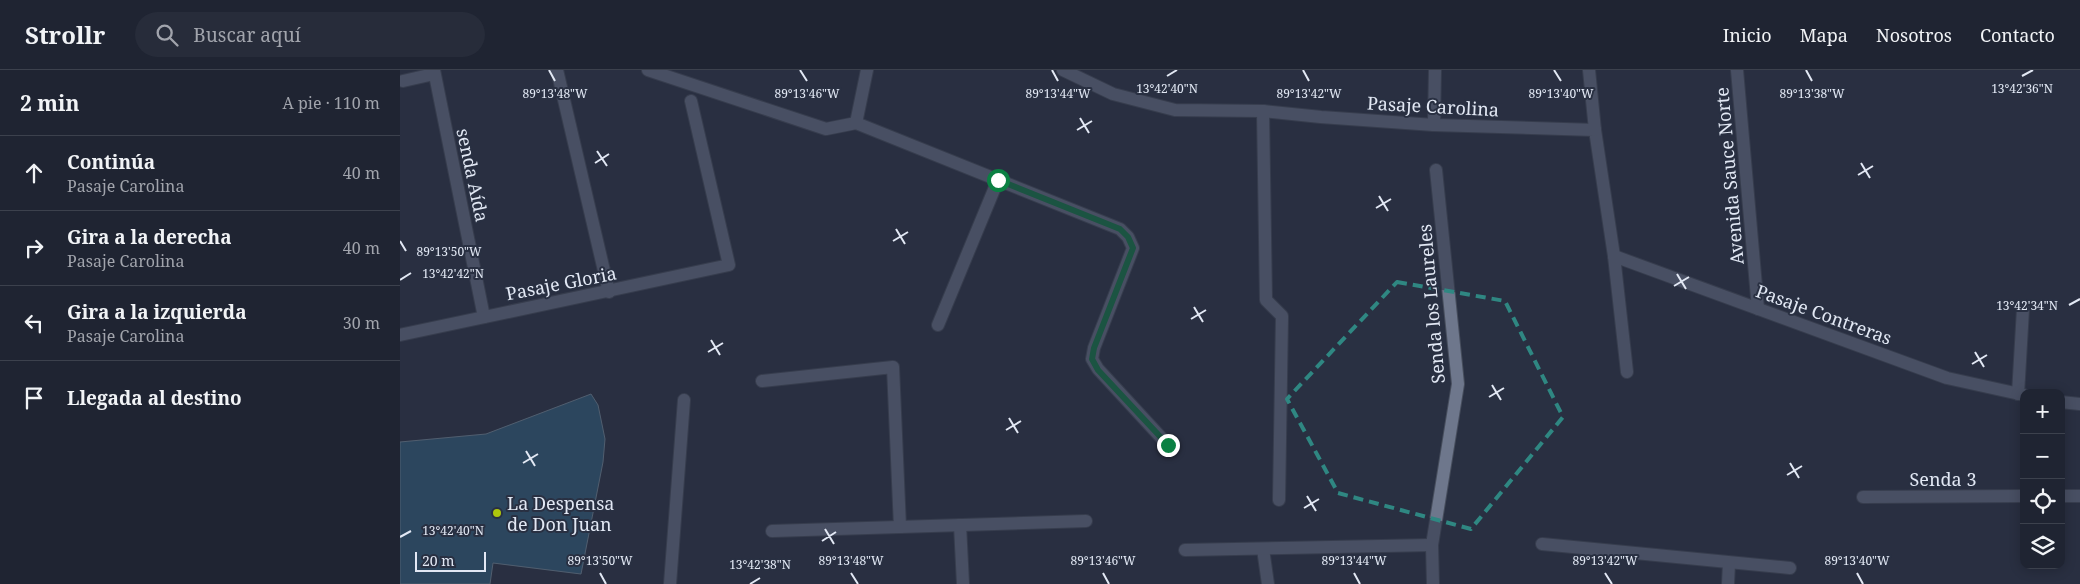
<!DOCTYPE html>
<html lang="es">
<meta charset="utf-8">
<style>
body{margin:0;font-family:"Noto Serif",serif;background:#272c3a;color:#f1f3f6}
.controls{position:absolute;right:15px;bottom:15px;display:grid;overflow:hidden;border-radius:10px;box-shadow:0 2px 12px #0003}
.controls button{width:45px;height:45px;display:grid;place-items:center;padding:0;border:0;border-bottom:1px solid #3c414d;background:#1f2432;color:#f1f3f6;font:25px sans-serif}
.scale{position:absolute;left:15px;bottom:12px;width:71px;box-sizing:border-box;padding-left:5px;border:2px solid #e2e8f4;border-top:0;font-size:14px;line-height:18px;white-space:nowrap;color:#e2e8f4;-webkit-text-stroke:4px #293042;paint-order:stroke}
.stop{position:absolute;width:15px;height:15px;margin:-11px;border:4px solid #0b8043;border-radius:50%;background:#fff}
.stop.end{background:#0b8043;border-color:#fff;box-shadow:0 1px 5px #0008}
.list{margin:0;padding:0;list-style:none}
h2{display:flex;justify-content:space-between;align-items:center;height:65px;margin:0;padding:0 20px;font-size:21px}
h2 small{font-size:16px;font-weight:400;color:#a1a4ac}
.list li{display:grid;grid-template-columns:32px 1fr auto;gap:15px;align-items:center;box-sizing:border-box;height:75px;padding:0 20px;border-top:1px solid #3c414d}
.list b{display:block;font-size:19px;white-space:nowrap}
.list p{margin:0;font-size:16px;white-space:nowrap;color:#a1a4ac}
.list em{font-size:16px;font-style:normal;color:#a1a4ac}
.icon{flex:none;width:28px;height:28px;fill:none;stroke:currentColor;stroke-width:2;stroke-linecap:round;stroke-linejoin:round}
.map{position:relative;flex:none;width:1680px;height:514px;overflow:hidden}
header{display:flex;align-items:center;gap:30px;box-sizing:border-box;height:70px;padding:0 25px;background:#1f2432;border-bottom:1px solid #3c414d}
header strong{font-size:24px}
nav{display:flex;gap:28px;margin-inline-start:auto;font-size:18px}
.search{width:350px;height:45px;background:#272c3a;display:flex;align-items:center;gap:12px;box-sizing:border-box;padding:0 18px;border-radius:28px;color:#a1a4ac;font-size:19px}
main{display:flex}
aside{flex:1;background:#1f2432}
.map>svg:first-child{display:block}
</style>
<header>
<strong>Strollr</strong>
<div class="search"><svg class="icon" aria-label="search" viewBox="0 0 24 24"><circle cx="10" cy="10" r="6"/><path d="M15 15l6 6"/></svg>Buscar aquí</div>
<nav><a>Inicio</a><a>Mapa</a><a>Nosotros</a><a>Contacto</a></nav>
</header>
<main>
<aside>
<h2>2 min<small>A pie · 110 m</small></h2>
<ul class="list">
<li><svg class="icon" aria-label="ahead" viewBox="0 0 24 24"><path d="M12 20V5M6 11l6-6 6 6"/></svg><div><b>Continúa</b><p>Pasaje Carolina</p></div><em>40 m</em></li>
<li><svg class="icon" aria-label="right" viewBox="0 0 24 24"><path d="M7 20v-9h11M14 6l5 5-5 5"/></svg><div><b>Gira a la derecha</b><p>Pasaje Carolina</p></div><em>40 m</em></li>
<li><svg class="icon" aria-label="left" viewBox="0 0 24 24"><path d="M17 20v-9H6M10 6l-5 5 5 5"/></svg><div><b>Gira a la izquierda</b><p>Pasaje Carolina</p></div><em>30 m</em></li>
<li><svg class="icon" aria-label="arrive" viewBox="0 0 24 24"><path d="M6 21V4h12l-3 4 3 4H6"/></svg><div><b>Llegada al destino</b></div></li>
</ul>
</aside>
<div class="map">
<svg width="1680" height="514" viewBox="0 0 1680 514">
<rect width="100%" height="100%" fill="#293042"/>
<polygon fill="#2f6282" stroke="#7f96a5" points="191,324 198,335 205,369 203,392 181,504 93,493 90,514 0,514 0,372 86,364"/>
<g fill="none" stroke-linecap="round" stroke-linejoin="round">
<defs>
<polyline id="service" points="863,479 868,514"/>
<g id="minor">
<polyline points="34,0 84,247"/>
<polyline points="157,0 209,222"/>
<polyline points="248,0 426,59 456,53 720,159 728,167 733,178 694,278 692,289 698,299 768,375"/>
<polyline points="663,0 713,24 775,40 863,41 921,47 1034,55 1195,60 1214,186 1227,302"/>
<polyline points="1189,0 1195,60"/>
<polyline points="1337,0 1358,239"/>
<polyline points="3,11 34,4"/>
<polyline points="863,41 866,230 882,246 879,430"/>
<polyline points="456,53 467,0"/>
<polyline points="1034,55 1035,0"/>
<polyline points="1214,186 1547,308 1624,325"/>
<polyline points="538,255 598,110"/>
<polyline points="0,265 329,195 291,31"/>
<polyline points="362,311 493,297 500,457"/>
<polyline points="1618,324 1623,239"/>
<polyline points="1661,332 1680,334"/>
<polyline points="1661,426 1680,426"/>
<polyline points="1463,427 1624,426"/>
<polyline points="560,455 563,514"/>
<polyline points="372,461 686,451"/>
<polyline points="1142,474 1390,498"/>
<polyline points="785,480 1032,475"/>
<polyline points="270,514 284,330"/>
<polyline points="1033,514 1032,475 1058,314 1036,100"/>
<polyline points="1328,514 1329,493"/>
</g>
</defs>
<use href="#service" stroke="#474e5d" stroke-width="14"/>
<use href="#minor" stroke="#474e5d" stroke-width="14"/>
<use href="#service" stroke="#6e778c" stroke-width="12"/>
<use href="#minor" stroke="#6e778c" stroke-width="12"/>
</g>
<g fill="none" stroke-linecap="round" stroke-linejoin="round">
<polyline stroke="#0b8043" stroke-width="6" points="598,110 720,159 728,167 733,178 694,278 692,289 698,300 768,375"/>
</g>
<path d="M0 0H1680V514H0ZM997,212L1105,231L1163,347L1071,459L938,423L887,329Z" fill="#293042" fill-opacity=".55" fill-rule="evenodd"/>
<path fill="none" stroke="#2f8782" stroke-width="4" stroke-dasharray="10 6" stroke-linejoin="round" d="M997,212L1105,231L1163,347L1071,459L938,423L887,329Z"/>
<path fill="none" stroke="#e2e8f4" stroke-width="2" d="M149,0L155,11M400,0L407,11M652,0L658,11M903,0L909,11M1154,0L1161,11M1406,0L1412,11M767,6L777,0M1622,6L1633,0M680,48L689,63M677,60L692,51M197,81L207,96M195,93L209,84M1461,93L1470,108M1458,105L1473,96M979,126L988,141M976,138L991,129M496,159L505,174M0,171L6,181M493,171L508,162M1277,204L1286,219M0,210L11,203M1274,216L1289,207M1669,235L1680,229M794,237L803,252M791,249L806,240M311,270L320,285M308,282L323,273M1575,282L1584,297M1572,294L1587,285M1092,315L1101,330M1089,327L1104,318M609,348L618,363M606,360L621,351M126,381L135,396M123,393L138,384M1390,393L1399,408M1387,405L1402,396M907,426L916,441M904,438L919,429M425,459L434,474M0,467L11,461M422,471L436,462M200,503L206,514M451,503L458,514M703,503L709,514M954,503L960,514M1205,503L1212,514M1457,503L1463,514M350,514L360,508"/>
<circle fill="#aec60c" stroke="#293042" stroke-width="2" cx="97" cy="443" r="5"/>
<g text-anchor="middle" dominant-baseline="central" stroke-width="4" stroke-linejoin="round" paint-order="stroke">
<g font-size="18" fill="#e2e8f4" stroke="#293042">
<text transform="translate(1033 36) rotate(3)">Pasaje Carolina</text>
<text transform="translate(73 105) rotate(78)">senda Aída</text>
<text transform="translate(1329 106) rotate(-95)">Avenida Sauce Norte</text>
<text transform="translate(161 213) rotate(-11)">Pasaje Gloria</text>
<text transform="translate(1031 234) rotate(-95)">Senda los Laureles</text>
<text transform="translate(1424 244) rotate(20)">Pasaje Contreras</text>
<text x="1543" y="409">Senda 3</text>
</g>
<g font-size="18" fill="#e2e8f4" stroke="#293042" text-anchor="start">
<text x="107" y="433">La Despensa<tspan x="107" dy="21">de Don Juan</tspan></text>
</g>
</g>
<g font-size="12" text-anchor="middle" fill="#e2e8f4" stroke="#293042" stroke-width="4" stroke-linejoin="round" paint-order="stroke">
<text x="767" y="23">13°42'40"N</text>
<text x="1622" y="23">13°42'36"N</text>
<text x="1161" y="28">89°13'40"W</text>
<text x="1412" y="28">89°13'38"W</text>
<text x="155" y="28">89°13'48"W</text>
<text x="407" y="28">89°13'46"W</text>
<text x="658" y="28">89°13'44"W</text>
<text x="909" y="28">89°13'42"W</text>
<text x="49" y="186">89°13'50"W</text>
<text x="53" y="208">13°42'42"N</text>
<text x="1627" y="240">13°42'34"N</text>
<text x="53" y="465">13°42'40"N</text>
<text x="200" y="495">89°13'50"W</text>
<text x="451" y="495">89°13'48"W</text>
<text x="703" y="495">89°13'46"W</text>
<text x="954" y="495">89°13'44"W</text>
<text x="1205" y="495">89°13'42"W</text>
<text x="1457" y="495">89°13'40"W</text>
<text x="360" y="499">13°42'38"N</text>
</g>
</svg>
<div class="controls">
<button>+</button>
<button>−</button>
<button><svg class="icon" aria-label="locate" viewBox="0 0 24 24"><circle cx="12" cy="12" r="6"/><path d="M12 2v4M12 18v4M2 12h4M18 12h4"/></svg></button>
<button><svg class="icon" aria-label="layers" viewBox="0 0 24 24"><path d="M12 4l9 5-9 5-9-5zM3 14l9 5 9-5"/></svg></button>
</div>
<div class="scale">20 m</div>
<div class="stop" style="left:598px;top:110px"></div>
<div class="stop end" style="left:768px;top:375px"></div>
</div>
</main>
